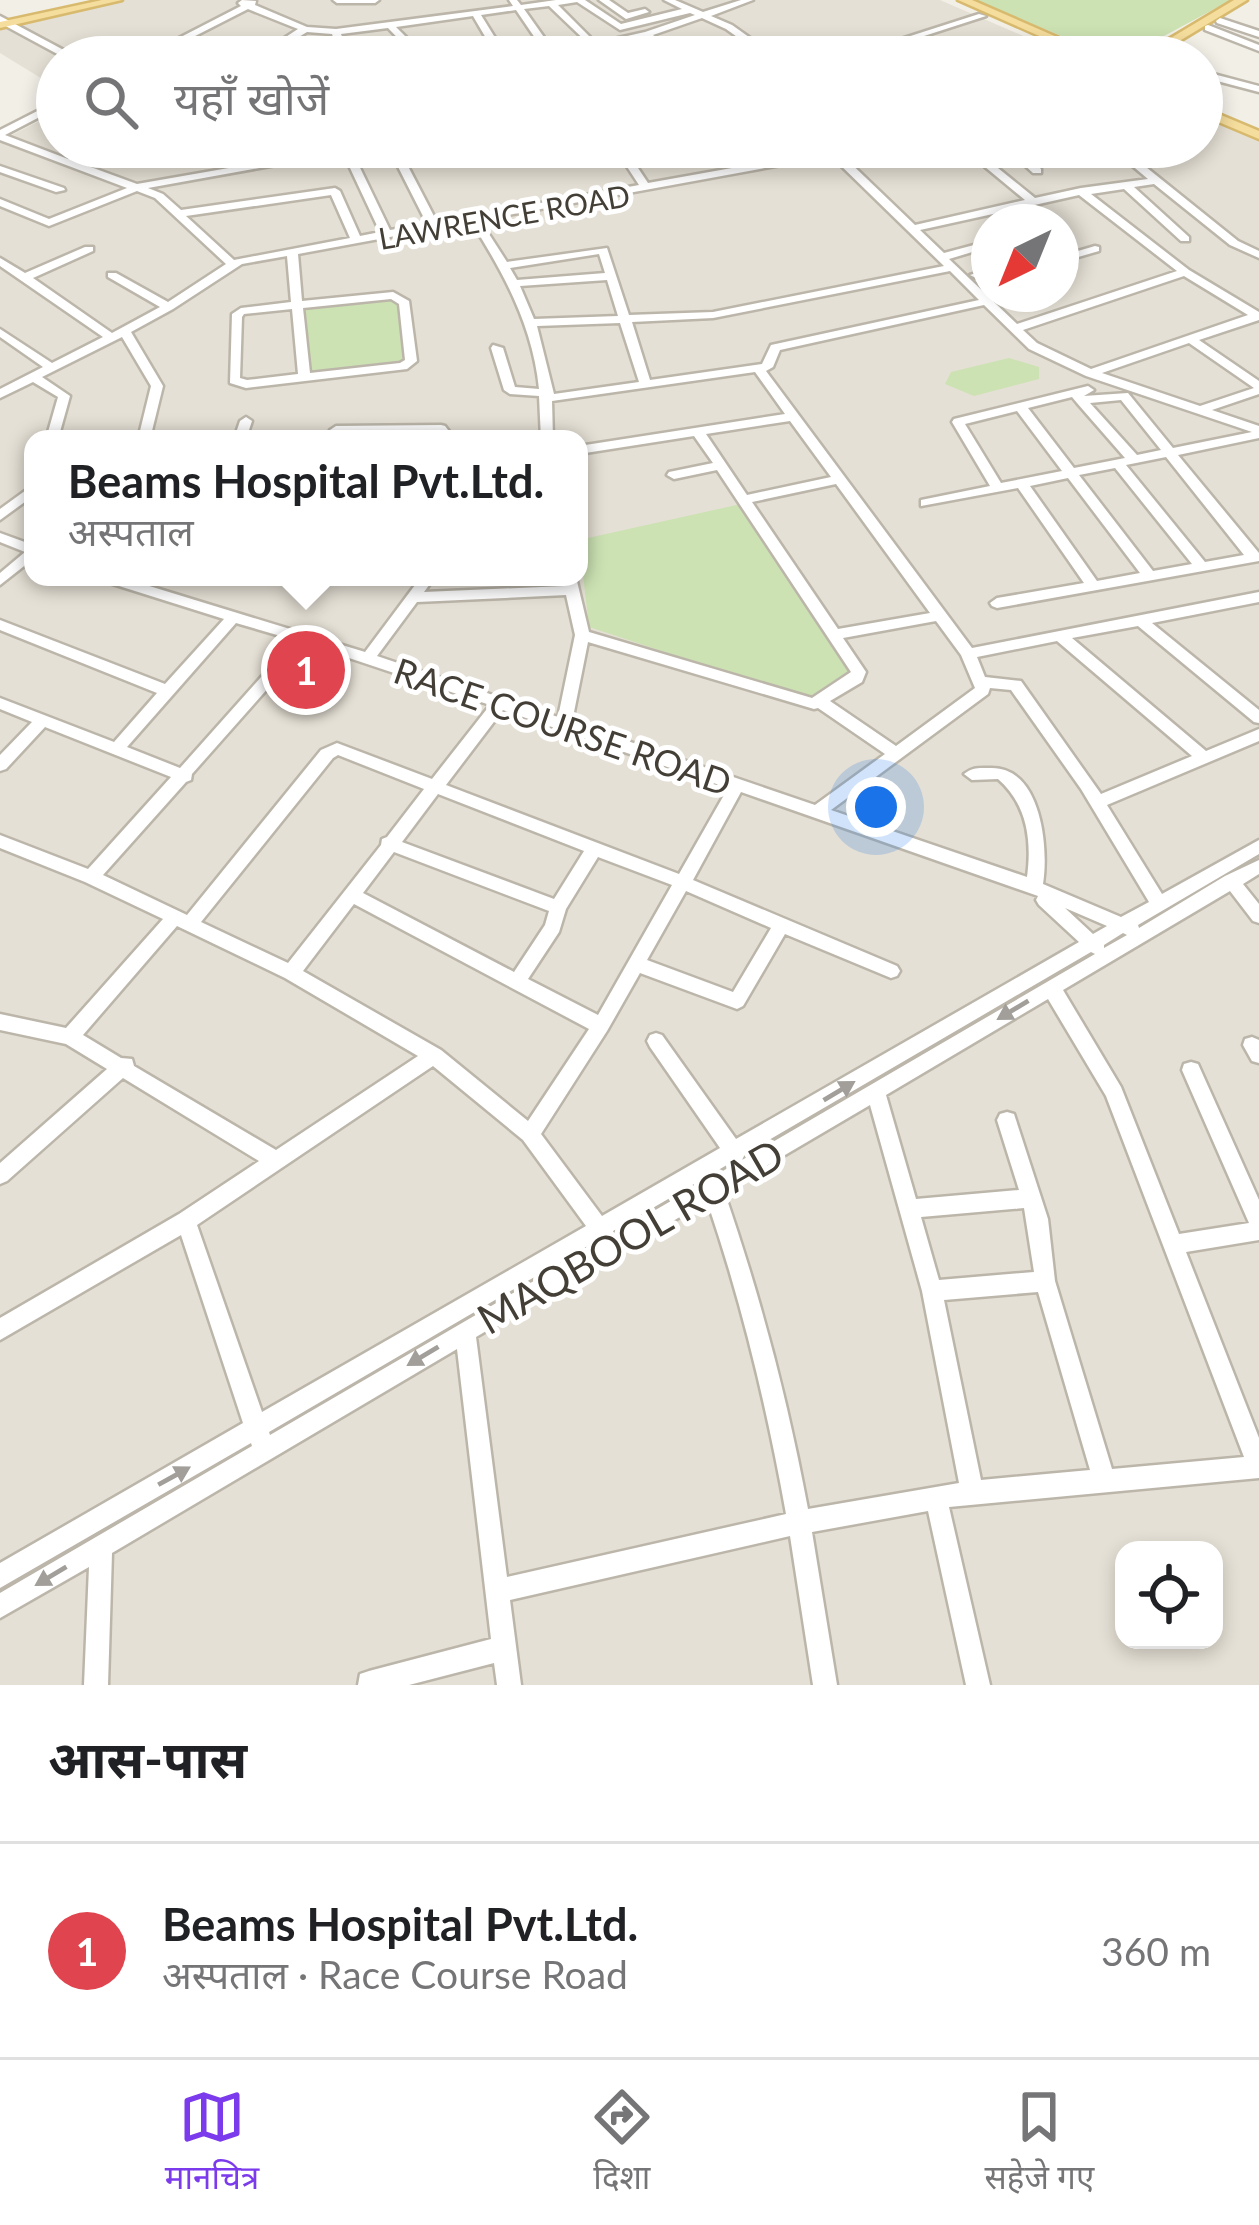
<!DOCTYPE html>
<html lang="hi">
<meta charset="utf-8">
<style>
body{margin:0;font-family:Lato,"Noto Sans Devanagari",sans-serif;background:#f2f2f2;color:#202124}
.controls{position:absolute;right:36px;bottom:36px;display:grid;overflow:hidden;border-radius:24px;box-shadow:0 6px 18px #0003}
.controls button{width:108px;height:108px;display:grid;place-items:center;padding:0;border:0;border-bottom:3px solid #e0e0e0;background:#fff;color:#202124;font:60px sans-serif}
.compass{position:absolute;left:971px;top:204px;width:108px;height:108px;border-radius:50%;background:#fff;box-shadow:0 6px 18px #0003;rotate:223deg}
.you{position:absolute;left:876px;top:807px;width:42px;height:42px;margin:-30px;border:9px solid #fff;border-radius:50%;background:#1a73e8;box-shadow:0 0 0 18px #1a73e833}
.badge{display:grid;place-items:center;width:78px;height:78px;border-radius:50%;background:#7c3aed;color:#fff;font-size:39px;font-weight:700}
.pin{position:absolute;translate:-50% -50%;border:6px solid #fff;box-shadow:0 3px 12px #0006}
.popup{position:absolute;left:24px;top:430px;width:564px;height:156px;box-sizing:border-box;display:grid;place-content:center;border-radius:24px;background:#fff;filter:drop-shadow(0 3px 9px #0005);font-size:39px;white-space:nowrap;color:#757577}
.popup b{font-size:45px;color:#202124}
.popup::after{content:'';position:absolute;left:50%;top:100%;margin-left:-24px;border:24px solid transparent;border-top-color:#fff}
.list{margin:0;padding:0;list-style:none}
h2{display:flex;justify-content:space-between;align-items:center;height:156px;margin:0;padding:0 48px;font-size:51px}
h2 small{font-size:39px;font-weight:400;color:#757577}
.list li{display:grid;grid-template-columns:78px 1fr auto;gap:36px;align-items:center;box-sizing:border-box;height:216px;padding:0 48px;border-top:3px solid #e0e0e0}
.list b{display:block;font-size:45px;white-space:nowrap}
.list p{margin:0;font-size:39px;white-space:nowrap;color:#757577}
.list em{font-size:39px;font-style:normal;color:#757577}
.icon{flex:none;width:66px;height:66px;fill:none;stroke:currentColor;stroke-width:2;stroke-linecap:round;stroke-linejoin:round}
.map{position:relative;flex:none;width:1259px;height:1685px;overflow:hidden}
.search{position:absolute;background:#fff;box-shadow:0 6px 18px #0003;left:36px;right:36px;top:36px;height:132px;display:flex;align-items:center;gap:30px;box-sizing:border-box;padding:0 42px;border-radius:66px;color:#757577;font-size:45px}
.sheet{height:372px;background:#fff}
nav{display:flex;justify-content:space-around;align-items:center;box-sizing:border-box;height:168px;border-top:3px solid #e0e0e0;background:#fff;font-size:33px;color:#757577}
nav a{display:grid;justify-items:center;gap:6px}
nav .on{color:#7c3aed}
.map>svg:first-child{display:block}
</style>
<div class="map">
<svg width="1259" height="1685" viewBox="0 0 1259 1685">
<rect width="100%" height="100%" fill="#f2efe7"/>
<g fill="#e5e0d5" fill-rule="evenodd">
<polygon points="112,0 940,0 1072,57 57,57 57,88 0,53 0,23"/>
<path d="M57,112V147H1202V113L1259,138V1685H0V141ZM989,222H1061V294H989ZM33,439H579V577H33ZM1124,1550H1214V1640H1124Z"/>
</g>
<g fill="#cce2b3">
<polygon points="974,0 1231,0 1125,57 1105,54"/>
<polygon points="398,297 408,356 395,366 308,375 301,308"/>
<polygon points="1009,358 1039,367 1039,379 974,396 945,384 951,372"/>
<polygon points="741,504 857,671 819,703 589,627 579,540"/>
</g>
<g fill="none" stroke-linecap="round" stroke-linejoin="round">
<defs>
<g id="minor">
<path d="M242,0L256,1L255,5L307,27L336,29L513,6L509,0H517L521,5L556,0H585L621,24L682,9L664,0H675L703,12L741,0H753L711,16L732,25L777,57H766L760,53L720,57L754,49L726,29L702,18L653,35L681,57H670L645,37L594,49L549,6L524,9L558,57H548L516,10L481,15L507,57H497L493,50L444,57H416L388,28L341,34L350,57H340L332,34L307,32L284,46L305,57H293L277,50L266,57H255L298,29L248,9L154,57H142L241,6L238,3ZM577,2L620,30L690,13L695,15L645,32L596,43L558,5ZM473,16L490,45L424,55L396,27Z"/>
<polygon points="333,0 379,0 375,3 337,3"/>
<polygon points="599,0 609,0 628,13 645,9 649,12 626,19"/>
<polygon points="979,14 986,16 859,57 845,57"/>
<polygon points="0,16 73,55 75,57 63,57 0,23"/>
<polygon points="1220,18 1259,31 1259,37 1217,23 1216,21"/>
<polygon points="1208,25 1259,45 1259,51 1205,30 1205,26"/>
<polygon points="1202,71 1259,86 1259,92 1202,77"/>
<path d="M57,101V108L5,135L68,159L91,147H103L77,162L137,184L350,147L390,230L427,224L388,147H398L437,222L639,185L614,147H624L632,160L700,147H721L636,165L648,183L849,147H870L841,154L915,225L1025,200L961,147H972L1035,198L1081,188L1148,179L1110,147H1121L1238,241L1259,251V258L1230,245L1154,184L1134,187L1189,237V241H1181L1124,189L1091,194L1189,270L1259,312V320L1199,340L1259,381V394L1212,410L1259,426V438L1178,455L1259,553V561L997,608L992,606L990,603L997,598L1084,583L1018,488L921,506V500L990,486L952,422L954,419L1088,386L1094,390L1084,396L1128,393L1173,448L1252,432L1086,376L1029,349L984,305L780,350L773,367L766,371L972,648L1259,592V602L1152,623L1259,710V723L1254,722L1138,626L1072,638L1206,751L1259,729V741L1107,805L1162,894L1259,840V854L1138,925L1139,928L1225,876L1259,860V874L1243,884L1259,904V923L1253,921L1230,891L1063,990L1121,1087L1179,1234L1249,1223L1182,1070L1184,1064L1191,1062L1198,1064L1259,1200V1240L1186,1252L1259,1438V1478L949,1507L990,1685H966L928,1511L812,1532L837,1685H813L790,1536L510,1600L521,1685H497L494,1663L409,1685H358L360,1674L369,1671L491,1639L457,1349L112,1553L108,1685H84L89,1567L0,1618V1593L252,1446L251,1443L0,1588V1563L243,1423L181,1235L0,1340V1318L179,1214L259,1161L123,1078L7,1181L0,1184V1163L107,1069L66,1044L0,1030V1014L66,1028L163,919L85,882L0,848V835L88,869L171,777L45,727L6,769L0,771V755L32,722L0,709V698L114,742L157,693L0,630V620L165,684L224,619L100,580L98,577H120L365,652L421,577H435L424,592L564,586L562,577H576L589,632L812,698L851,672L717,470L674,479L667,475L669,472L713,463L694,436L579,454V446L785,414L755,372L552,401L553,439H541L539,396L510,394L504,390L491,348L493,345L503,348L515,387L539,389C533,327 504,273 471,222L298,254L302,301L393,292L409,301L417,361L407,369L246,388L230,383L232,314L241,308L291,302L287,256L242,264L173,309L131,332L163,386L150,439H138L151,386L122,337L42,377L70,396L58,439H46L58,397L33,382L0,398V389L43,367L0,337V329L52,363L103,337L0,266V258L25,273L85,247H93V251L33,278L112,333L160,307L108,277V273H116L168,302L226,264L155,198L137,191L49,226L0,206V199L49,219L127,188L0,140V130ZM343,153L380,232L360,236L340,191L335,188L181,210L163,194L148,188ZM831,156L944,266L713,312L629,315L607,248L507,262L480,220ZM331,195L350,238L234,260L186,216ZM1079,195L1177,271L1017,324L949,259L989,247V241L944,253L920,230L1020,208L1039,222H1051L1030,206ZM599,254L605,273L517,280L510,268ZM950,271L979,300L771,345L762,364L650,380L632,322L713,318ZM1184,276L1248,315L1091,369L1037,343L1023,330ZM607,280L618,316L534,319L520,286ZM391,299L399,304L405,360L400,363L310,373L303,308ZM292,309L298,374L247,380L240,378L242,317L244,314ZM620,323L639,382L554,394L537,326ZM1189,343L1254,388L1200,406L1102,373ZM1072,397L1077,403L1125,458L1074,468L1028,408ZM1121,400L1161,450L1137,455L1090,403ZM1017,411L1062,471L1001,483L965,424ZM790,421L831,477L747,495L706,434ZM1166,457L1244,555L1205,562L1126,465ZM1115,468L1192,564L1153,571L1079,475ZM1068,478L1140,573L1097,581L1030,486ZM836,484L930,613L838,629L752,502ZM566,595L575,635L558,717L377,656L417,602ZM936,621L961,655L975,688L896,746L830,701L862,682L866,672L843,638ZM236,623L294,640L180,768L127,747ZM1057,641L1192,756L1101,794L1021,681L985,677L977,657ZM588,642L814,709L818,708L885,754L815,805L572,722ZM307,644L490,705L432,779L337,743L321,750L187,915L103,875L186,782L191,780L192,774ZM990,688L1011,690L1081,789L1149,902L1121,917L1043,884C1049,847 1041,766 990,768C978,768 973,767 964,774L972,780L998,779C1027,804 1032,840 1027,877L831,810L988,694ZM503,710L728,788L679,874L446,785ZM338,755L424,789L387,837L382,839L381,845L288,963L201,922L333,758ZM741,792L1038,896L1036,900L1039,905L1079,942L736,1139L662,1035L656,1033L650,1035L647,1041L650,1047L720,1148L602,1216L541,1134L607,1031L640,973L737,1009L743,1006L785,934L891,978L897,976L900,971L897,966L693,880ZM438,794L584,851L554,899L402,842ZM394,852L549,911L545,925L514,972L363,893ZM598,857L672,885L598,1015L528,979L559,932L566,909ZM686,891L771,928L733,992L647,960ZM354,904L589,1029L528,1121L441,1050L303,971ZM1065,908L1107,926L1093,934ZM177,926L285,978L418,1056L276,1150L134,1066L132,1059L121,1058L83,1035ZM1123,933L1127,935L1104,948V945ZM1091,952L1095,954L742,1160L745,1154ZM1048,999L1106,1096L1244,1457L1112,1469L1055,1281L1048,1219L1014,1114L1007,1112L1000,1114L997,1120L1019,1190L916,1199L886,1095ZM433,1066L523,1140L586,1226L262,1412L197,1225ZM870,1105L922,1291L959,1483L808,1509C788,1401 760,1295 724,1191ZM740,1161L614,1234L613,1231L732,1162ZM707,1201C742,1303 767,1408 786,1514L507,1577L476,1337ZM1024,1208L1034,1272L939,1280L921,1217ZM596,1241L599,1243L270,1435L269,1432ZM1038,1292L1090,1470L981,1480L944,1300Z"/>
<polygon points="236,147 255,147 199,161 194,158"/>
<polygon points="1005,147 1016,147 1041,169 1041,173 1033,173"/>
<polygon points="0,166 64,188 65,190 56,192 0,172"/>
<polygon points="1095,246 1099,247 1099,251 1061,262 1061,256"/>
<polygon points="989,269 989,275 976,278 970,275"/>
<polygon points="246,417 252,421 246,439 234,439 240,421"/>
<polygon points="441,425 445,426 455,439 442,439 437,433 336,434 330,430 336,426"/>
<polygon points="33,485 33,496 0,520 0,509"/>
<polygon points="0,533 33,545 33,559 0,585 0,573 25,552 0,542"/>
<polygon points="1252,1037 1259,1040 1259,1063 1252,1061 1243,1045 1245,1039"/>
</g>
<g id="major">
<polygon points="102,0 122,0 0,28 0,22"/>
<polygon points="958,0 972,0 1103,57 1087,57"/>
<polygon points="1234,0 1247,0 1153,57 1139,57"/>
<polygon points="1202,107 1259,131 1259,139 1202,115"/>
</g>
</defs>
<use href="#minor" stroke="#bcb6aa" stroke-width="5"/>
<use href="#major" stroke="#d8ba6e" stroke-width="5"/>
<use href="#minor" fill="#fff" fill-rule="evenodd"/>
<use href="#major" fill="#f5dd9d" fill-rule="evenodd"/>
</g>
<defs><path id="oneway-solid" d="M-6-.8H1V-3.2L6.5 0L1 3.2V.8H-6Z" transform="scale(3)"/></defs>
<g fill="#a29f9a">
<use href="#oneway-solid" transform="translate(1013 1010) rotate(149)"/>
<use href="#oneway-solid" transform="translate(839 1091) rotate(-31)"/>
<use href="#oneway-solid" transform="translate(423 1356) rotate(149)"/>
<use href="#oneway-solid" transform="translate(174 1476) rotate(-29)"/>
<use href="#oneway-solid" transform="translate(51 1576) rotate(149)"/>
</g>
<g text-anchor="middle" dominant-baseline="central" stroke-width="10" stroke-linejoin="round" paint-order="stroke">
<g font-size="30" fill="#443f36" stroke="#fff">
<text transform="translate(504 216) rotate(-10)">LAWRENCE ROAD</text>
</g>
<g font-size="36" fill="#443f36" stroke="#fff">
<text transform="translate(563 726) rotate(19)">RACE COURSE ROAD</text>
</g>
<g font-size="42" fill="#443f36" stroke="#fff">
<text transform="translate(630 1236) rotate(-30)">MAQBOOL ROAD</text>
</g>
</g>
</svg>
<div class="controls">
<button><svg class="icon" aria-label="locate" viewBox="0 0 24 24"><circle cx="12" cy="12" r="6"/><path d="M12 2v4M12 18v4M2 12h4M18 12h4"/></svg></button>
</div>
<svg class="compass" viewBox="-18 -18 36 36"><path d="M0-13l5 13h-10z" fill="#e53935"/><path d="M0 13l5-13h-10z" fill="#757577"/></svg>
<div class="you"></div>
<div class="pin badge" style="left:306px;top:670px;background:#e0444e">1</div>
<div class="popup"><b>Beams Hospital Pvt.Ltd.</b>अस्पताल</div>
<div class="search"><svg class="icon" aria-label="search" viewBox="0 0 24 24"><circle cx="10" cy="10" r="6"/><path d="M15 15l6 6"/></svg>यहाँ खोजें</div>
</div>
<section class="sheet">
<h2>आस-पास<small></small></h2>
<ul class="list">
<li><span class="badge" style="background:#e0444e">1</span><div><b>Beams Hospital Pvt.Ltd.</b><p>अस्पताल · Race Course Road</p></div><em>360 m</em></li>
</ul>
</section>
<nav>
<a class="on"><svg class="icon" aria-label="map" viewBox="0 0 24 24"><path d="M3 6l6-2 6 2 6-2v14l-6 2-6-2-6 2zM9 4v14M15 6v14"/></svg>मानचित्र</a>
<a><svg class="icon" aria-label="directions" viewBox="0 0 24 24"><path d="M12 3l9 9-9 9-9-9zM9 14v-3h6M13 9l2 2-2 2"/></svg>दिशा</a>
<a><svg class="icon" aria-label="saved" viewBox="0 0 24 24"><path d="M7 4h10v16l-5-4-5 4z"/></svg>सहेजे गए</a>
</nav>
